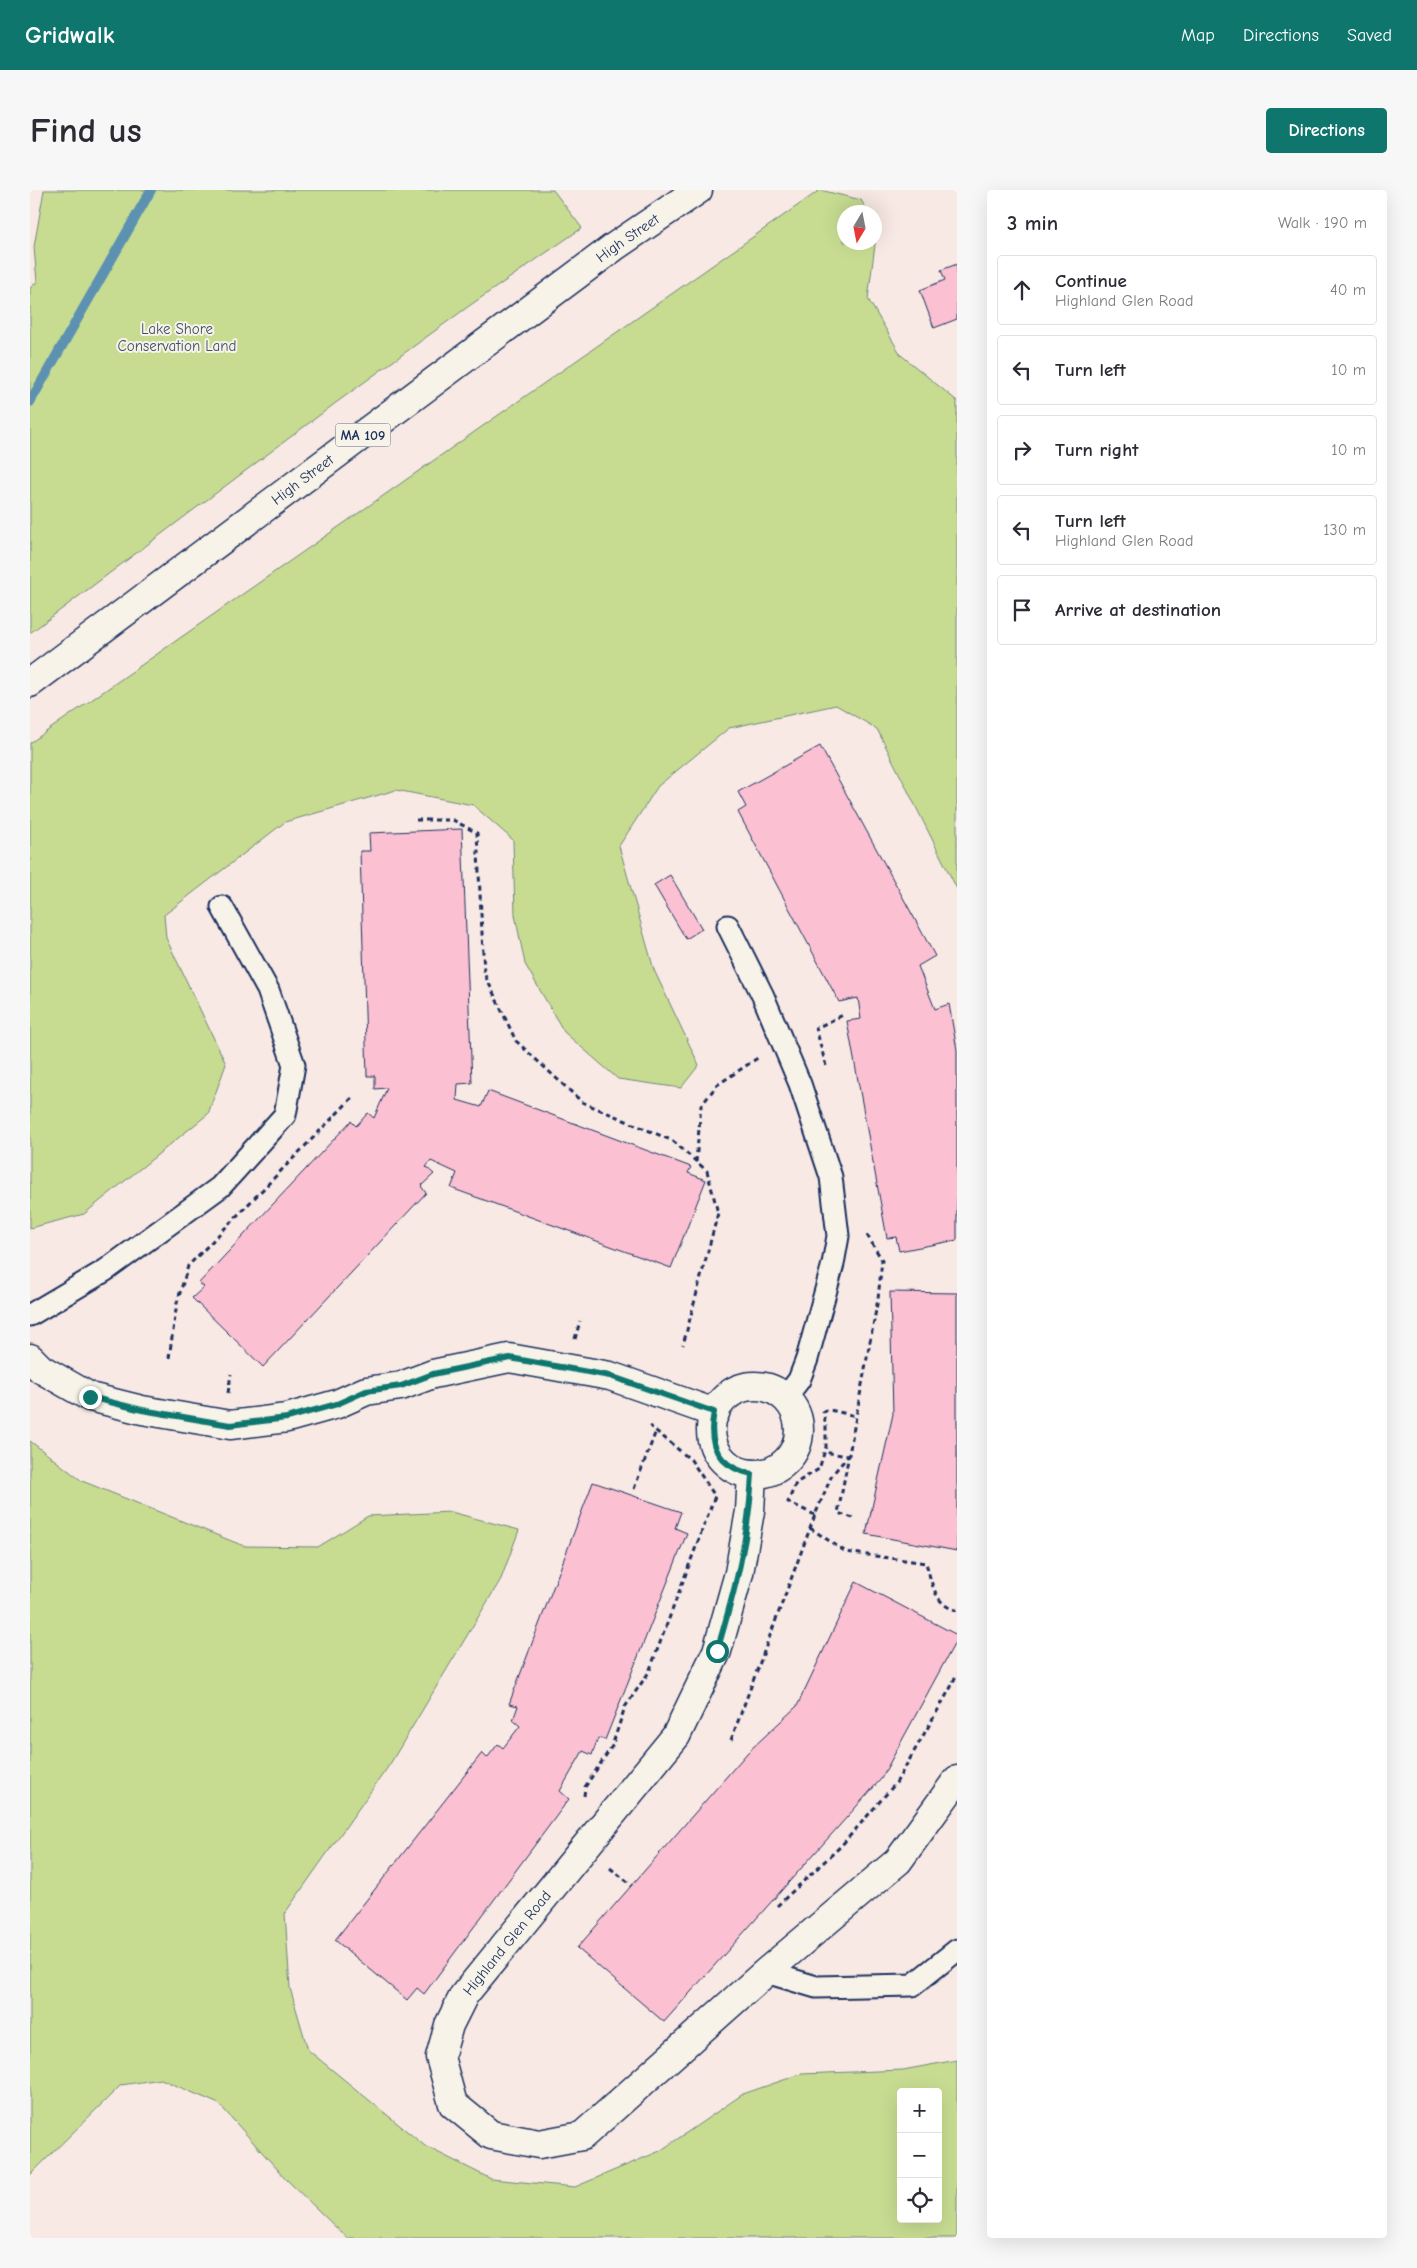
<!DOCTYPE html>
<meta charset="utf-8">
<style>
body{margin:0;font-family:"Comic Neue",sans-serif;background:#f7f7f7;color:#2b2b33}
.controls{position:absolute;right:15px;bottom:15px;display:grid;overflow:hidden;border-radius:5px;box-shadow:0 5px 20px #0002}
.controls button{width:45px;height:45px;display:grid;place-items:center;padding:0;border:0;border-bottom:1px solid #e1e1e2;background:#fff;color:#2b2b33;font:25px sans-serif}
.compass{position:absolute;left:807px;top:15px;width:45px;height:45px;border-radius:50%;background:#fff;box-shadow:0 5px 20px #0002;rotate:190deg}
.stop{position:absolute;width:15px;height:15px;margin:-11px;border:4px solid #0f766e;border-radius:50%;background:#fff}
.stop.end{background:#0f766e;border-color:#fff;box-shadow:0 1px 5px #0008}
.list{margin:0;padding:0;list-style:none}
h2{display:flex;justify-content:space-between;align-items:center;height:65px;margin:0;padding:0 20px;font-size:21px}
h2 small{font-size:16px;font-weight:400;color:#7c7c81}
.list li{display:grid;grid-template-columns:32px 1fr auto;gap:15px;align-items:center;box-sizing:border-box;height:70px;margin:0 10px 10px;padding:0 10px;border:1px solid #e1e1e2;border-radius:5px}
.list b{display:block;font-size:19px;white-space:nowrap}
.list p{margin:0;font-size:16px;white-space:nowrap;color:#7c7c81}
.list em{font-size:16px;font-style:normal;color:#7c7c81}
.icon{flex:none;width:28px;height:28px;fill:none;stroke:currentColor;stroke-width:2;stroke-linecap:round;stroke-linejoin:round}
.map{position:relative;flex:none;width:927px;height:2048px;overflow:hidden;border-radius:5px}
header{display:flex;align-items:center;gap:30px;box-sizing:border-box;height:70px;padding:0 25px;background:#0f766e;color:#fff}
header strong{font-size:24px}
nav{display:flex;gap:28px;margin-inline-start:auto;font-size:18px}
.intro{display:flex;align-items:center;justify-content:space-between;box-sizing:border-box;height:120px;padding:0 30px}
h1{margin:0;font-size:35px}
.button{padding:12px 22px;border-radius:5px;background:#0f766e;color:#fff;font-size:18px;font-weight:700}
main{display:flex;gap:30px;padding:0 30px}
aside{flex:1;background:#fff;border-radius:5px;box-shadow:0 5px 20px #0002}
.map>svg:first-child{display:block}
</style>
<header>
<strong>Gridwalk</strong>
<nav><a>Map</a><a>Directions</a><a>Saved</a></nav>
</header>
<div class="intro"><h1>Find us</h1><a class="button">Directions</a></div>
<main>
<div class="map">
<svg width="927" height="2048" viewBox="0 0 927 2048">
<rect width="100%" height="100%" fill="#f8e9e4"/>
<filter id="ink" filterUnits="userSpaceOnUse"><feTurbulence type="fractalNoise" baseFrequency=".02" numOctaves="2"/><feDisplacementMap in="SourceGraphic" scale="10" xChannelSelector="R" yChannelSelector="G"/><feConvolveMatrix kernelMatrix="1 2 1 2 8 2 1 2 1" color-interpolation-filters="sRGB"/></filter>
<g filter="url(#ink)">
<g fill="#c7dc91" stroke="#718678" fill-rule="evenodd">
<polygon points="14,0 523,0 552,38 439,116 303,215 0,443 0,98 7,92 4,57"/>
<polygon points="790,0 831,10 838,22 814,22 814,52 844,52 845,35 847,39 838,109 871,165 927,211 927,699 847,539 806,515 699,538 628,596 589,656 624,780 669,875 651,898 588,889 534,842 495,774 485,725 483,650 443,615 366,600 255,632 134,725 136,748 196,874 178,924 54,1024 0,1038 0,553"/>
<path d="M0,1251L52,1291L214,1356L288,1357L338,1326L421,1322L489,1340L471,1389L360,1574L255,1723L260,1798L278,1860L395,1956L461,1989L545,1997L630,1961L713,1904L771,1884L873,1880L927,1870V2048H317L257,1990L189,1914L131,1889L91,1895L0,1985ZM871,1902H908V2029H871Z"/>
</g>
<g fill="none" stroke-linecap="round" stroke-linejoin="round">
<polyline stroke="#5d91b1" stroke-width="10" points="0,212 121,0"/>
</g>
<g fill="#fbc0d2" stroke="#1b2f5e">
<polygon points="927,74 927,129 904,138 890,100 915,90 911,80"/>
<polygon points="790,556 905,766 888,776 905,819 919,814 927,860 927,1050 869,1061 866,1047 857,1048 817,831 831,829 828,808 809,812 708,622 716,617 708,602"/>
<polygon points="432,639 442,893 428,894 427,910 451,917 458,901 661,977 658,983 676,990 641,1078 421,998 427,983 401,971 396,977 404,984 391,996 396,1003 233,1177 162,1108 174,1097 169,1093 321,931 326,936 338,923 344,928 357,898 345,899 345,886 337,886 330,661 340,661 339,643"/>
<polygon points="640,685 672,739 656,749 624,695"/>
<polygon points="860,1102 927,1103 927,1361 836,1344 863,1224"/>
<polygon points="563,1292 651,1322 645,1338 657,1343 575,1550 568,1548 562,1565 553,1561 530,1601 539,1609 394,1804 387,1798 377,1810 305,1750 452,1563 457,1568 468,1554 473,1558 490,1536 483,1530 488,1516 479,1514"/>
<polygon points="826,1392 927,1445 927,1449 851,1589 634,1832 547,1758 718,1562 767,1516"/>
</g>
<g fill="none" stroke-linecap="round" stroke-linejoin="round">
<defs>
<g id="lane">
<polyline points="698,736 733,806 770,894 801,987 808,1046 803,1074 777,1169 769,1190 755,1208"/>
<polyline points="0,1125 76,1080 190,997 255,925 264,875 238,800 192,717"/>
<polyline points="736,1782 786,1797 883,1795 927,1760"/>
</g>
<g id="street">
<polyline points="0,1168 11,1179 60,1207 112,1220 200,1235 257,1228 307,1214 336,1201 371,1196 403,1184 479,1168 580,1186 685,1223"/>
<circle cx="725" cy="1240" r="44"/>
<polyline points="722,1284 720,1321 709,1383 687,1461 646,1546 434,1805 419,1835 410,1867 423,1914 461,1945 509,1954 552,1946 736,1782 868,1671 927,1590"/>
</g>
<g id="primary">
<path id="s1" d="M0,493L584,57L668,0"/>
</g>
</defs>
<use href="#lane" stroke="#1b2f5e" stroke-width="25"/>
<use href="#street" stroke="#1b2f5e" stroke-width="31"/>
<use href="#primary" stroke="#1b2f5e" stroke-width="31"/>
<g stroke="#1b2f5e" stroke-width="3" stroke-dasharray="5 4" stroke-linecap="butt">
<polyline points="386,630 423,630 447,643 454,783 486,851 552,912 643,951 677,981 688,1023 653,1155"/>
<polyline points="796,876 786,838 813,825"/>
<polyline points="666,972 671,916 687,895 729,867"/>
<polyline points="545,1149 550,1131"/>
<polyline points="139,1168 147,1113 158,1076 322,908"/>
<polyline points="198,1203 201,1184"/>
<polyline points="604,1299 626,1241"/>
<polyline points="785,1325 758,1312 766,1293 789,1279 796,1257 796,1235 793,1222 800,1220 826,1226"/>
<polyline points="823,1328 808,1323 848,1109 852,1070 837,1045"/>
<path d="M780,1338L816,1362L896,1373C901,1390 905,1417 927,1420"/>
<polyline points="701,1550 785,1325 802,1285 818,1266 794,1262"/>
<polyline points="554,1606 555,1597 582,1556 595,1517 619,1482 685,1306 661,1270 620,1236"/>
<polyline points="580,1678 598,1692"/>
<polyline points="747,1716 811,1656 866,1593 921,1497 927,1483"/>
</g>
<use href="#lane" stroke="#f7f3e8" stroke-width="21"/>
<use href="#street" stroke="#f7f3e8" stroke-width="28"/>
<use href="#primary" stroke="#f7f3e8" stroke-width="28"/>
</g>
</g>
<g fill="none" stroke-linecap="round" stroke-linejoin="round" filter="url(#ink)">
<path stroke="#0f766e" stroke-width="6" d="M60,1207L112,1220L200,1235L257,1228L307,1214L336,1201L371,1196L403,1184L480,1168L580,1186L684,1222C677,1256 689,1277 722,1284C719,1348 705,1400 687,1461"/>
</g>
<g text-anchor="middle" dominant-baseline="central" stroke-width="4" stroke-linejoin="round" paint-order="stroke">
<rect fill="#f7f3e8" stroke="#5d6a87" stroke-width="1" x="305.5" y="233.5" width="55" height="23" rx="4"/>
<g font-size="14" font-weight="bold" fill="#1b2f5e">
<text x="333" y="245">MA 109</text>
</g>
<g font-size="15" fill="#1b2f5e" stroke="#f7f3e8">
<text stroke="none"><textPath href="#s1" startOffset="745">High Street</textPath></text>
<text stroke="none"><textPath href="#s1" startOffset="340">High Street</textPath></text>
<text transform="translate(477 1753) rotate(-51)">Highland Glen Road</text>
</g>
<g font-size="15" fill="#3d5268" stroke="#f7f3e8">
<text x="147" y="139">Lake Shore<tspan x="147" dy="17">Conservation Land</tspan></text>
</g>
</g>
</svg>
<div class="controls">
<button>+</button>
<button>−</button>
<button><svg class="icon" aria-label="locate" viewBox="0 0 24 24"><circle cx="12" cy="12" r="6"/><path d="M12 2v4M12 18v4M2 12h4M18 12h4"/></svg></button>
</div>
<svg class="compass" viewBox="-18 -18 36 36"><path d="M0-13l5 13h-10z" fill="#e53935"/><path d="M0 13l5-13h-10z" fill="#7c7c81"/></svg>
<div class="stop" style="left:687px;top:1461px"></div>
<div class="stop end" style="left:60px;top:1207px"></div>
</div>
<aside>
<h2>3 min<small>Walk · 190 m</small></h2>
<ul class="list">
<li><svg class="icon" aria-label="ahead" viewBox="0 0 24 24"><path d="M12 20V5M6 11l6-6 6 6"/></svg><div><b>Continue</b><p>Highland Glen Road</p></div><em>40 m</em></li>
<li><svg class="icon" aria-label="left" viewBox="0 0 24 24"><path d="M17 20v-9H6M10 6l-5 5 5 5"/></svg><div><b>Turn left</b></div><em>10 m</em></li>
<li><svg class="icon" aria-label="right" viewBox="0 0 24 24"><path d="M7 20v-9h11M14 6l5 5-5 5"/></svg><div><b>Turn right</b></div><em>10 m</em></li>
<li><svg class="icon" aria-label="left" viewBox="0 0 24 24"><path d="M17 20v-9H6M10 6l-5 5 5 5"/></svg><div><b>Turn left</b><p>Highland Glen Road</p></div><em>130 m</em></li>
<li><svg class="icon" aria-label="arrive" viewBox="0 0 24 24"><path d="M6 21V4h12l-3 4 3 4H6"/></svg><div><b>Arrive at destination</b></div></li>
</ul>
</aside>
</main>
